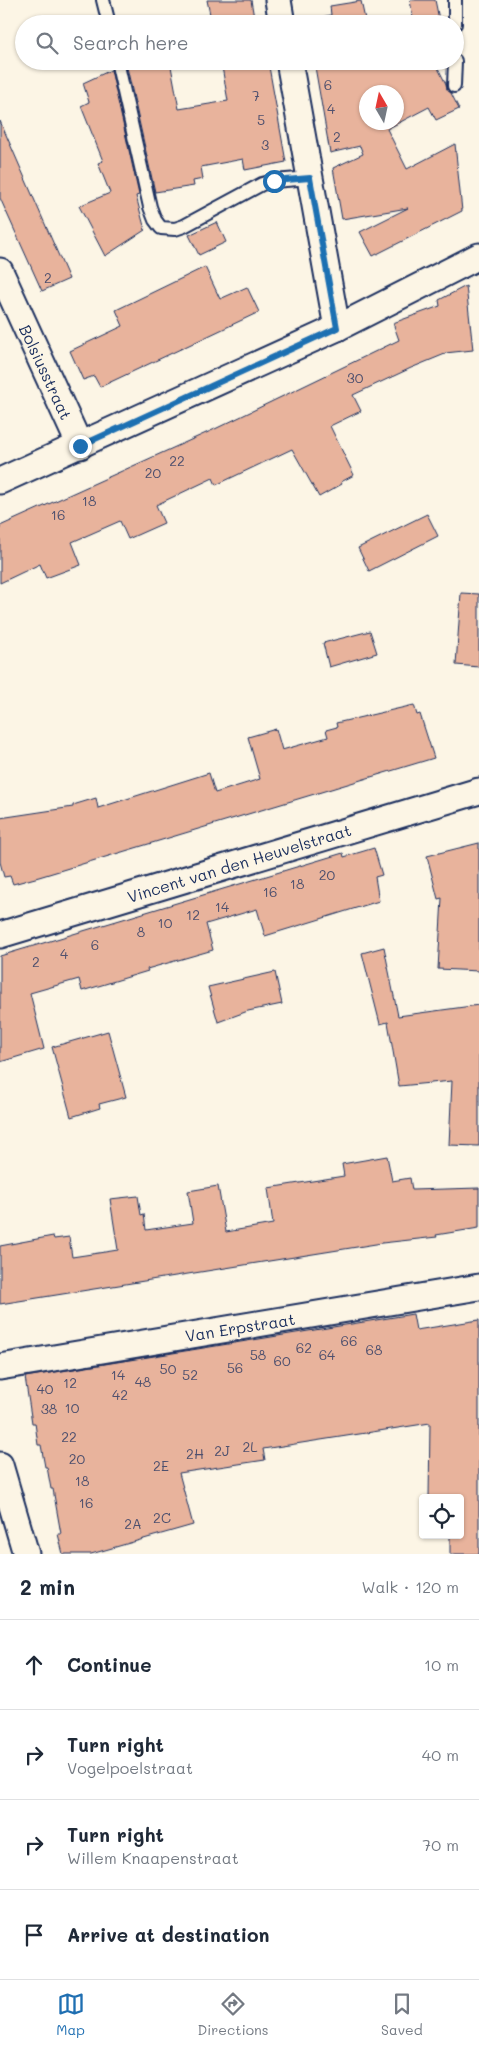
<!DOCTYPE html>
<meta charset="utf-8">
<style>
body{margin:0;font-family:Mali,sans-serif;background:#f2f2f3;color:#1f2937}
.controls{position:absolute;right:15px;bottom:15px;display:grid;overflow:hidden;border-radius:5px;box-shadow:0 1px 4px #0004}
.controls button{width:45px;height:45px;display:grid;place-items:center;padding:0;border:0;border-bottom:1px solid #e0e1e3;background:#fff;color:#1f2937;font:25px sans-serif}
.compass{position:absolute;left:359px;top:85px;width:45px;height:45px;border-radius:50%;background:#fff;box-shadow:0 1px 4px #0004;rotate:351deg}
.stop{position:absolute;width:15px;height:15px;margin:-11px;border:4px solid #1f6fb2;border-radius:50%;background:#fff}
.stop.end{background:#1f6fb2;border-color:#fff;box-shadow:0 1px 5px #0008}
.list{margin:0;padding:0;list-style:none}
h2{display:flex;justify-content:space-between;align-items:center;height:65px;margin:0;padding:0 20px;font-size:21px}
h2 small{font-size:16px;font-weight:400;color:#747a83}
.list li{display:grid;grid-template-columns:32px 1fr auto;gap:15px;align-items:center;box-sizing:border-box;height:90px;padding:0 20px;border-top:1px solid #e0e1e3}
.list b{display:block;font-size:19px;white-space:nowrap}
.list p{margin:0;font-size:16px;white-space:nowrap;color:#747a83}
.list em{font-size:16px;font-style:normal;color:#747a83}
.icon{flex:none;width:28px;height:28px;fill:none;stroke:currentColor;stroke-width:2;stroke-linecap:round;stroke-linejoin:round}
.map{position:relative;flex:none;width:479px;height:1554px;overflow:hidden}
.search{position:absolute;background:#fff;box-shadow:0 1px 4px #0004;left:15px;right:15px;top:15px;height:55px;display:flex;align-items:center;gap:12px;box-sizing:border-box;padding:0 18px;border-radius:28px;color:#747a83;font-size:19px}
.sheet{height:425px;background:#fff}
nav{display:flex;justify-content:space-around;align-items:center;box-sizing:border-box;height:70px;border-top:1px solid #e0e1e3;background:#fff;font-size:14px;color:#747a83}
nav a{display:grid;justify-items:center;gap:2px}
nav .on{color:#1f6fb2}
.map>svg:first-child{display:block}
</style>
<div class="map">
<svg width="479" height="1554" viewBox="0 0 479 1554">
<rect width="100%" height="100%" fill="#fcf5e5"/>
<filter id="ink" filterUnits="userSpaceOnUse"><feTurbulence type="fractalNoise" baseFrequency=".02" numOctaves="2"/><feDisplacementMap in="SourceGraphic" scale="10" xChannelSelector="R" yChannelSelector="G"/><feConvolveMatrix kernelMatrix="1 2 1 2 8 2 1 2 1" color-interpolation-filters="sRGB"/></filter>
<g filter="url(#ink)">
<g fill="#e8b39c" stroke="#1b2f5e" fill-rule="evenodd">
<polygon points="207,0 251,0 255,24 212,24"/>
<polygon points="410,0 435,0 440,24 414,24"/>
<polygon points="361,1 366,24 307,24 307,20 331,15 330,6"/>
<polygon points="130,61 170,61 179,109 228,101 221,61 268,61 286,162 245,170 243,159 201,167 203,179 193,181 194,186 155,192 126,63"/>
<path d="M314,61H443L436,64L446,84L447,89L451,93L459,109L436,120L429,107L387,129L407,169L455,144L462,211L373,256L360,232L408,208L342,219L333,168L363,154L360,146L330,153ZM366,92H396V122H366Z"/>
<polygon points="111,70 139,195 136,196 145,230 105,256 79,206 110,193 98,163 103,161 81,106 89,102 83,83"/>
<polygon points="0,121 69,279 42,291 0,198"/>
<polygon points="217,222 226,242 199,255 189,235"/>
<polygon points="205,267 220,299 247,287 259,312 100,387 94,376 83,380 70,351 123,326 116,310"/>
<polygon points="466,286 473,350 445,353 445,354 411,368 353,395 361,411 330,426 354,475 341,482 342,484 319,497 292,449 216,485 213,478 156,505 164,523 128,539 120,521 72,542 81,565 46,578 40,564 0,583 0,526 215,429 399,340 393,323 440,306 439,300"/>
<polygon points="427,514 438,536 369,571 358,548"/>
<polygon points="461,593 479,594 479,667 456,665"/>
<polygon points="370,631 377,653 329,667 323,643"/>
<polygon points="414,705 417,715 420,714 434,758 39,877 13,884 10,876 4,877 0,862 0,818 73,807 73,805 96,798 98,808 209,773 215,793 260,779 248,737 276,729 282,750 328,737 326,730 337,727 336,723"/>
<polygon points="479,843 479,971 438,969 442,898 438,899 427,856"/>
<polygon points="374,848 382,875 375,877 379,901 265,936 257,909 206,924 213,950 147,969 148,971 82,991 79,979 30,993 44,1049 0,1062 0,956 343,853 344,857"/>
<polygon points="384,947 398,1016 479,1005 479,1146 449,1145 452,1081 399,1086 388,1022 380,1024 362,953"/>
<polygon points="275,972 282,1004 248,1011 218,1022 208,987"/>
<polygon points="108,1031 126,1097 99,1104 100,1108 71,1117 52,1047"/>
<polygon points="387,1156 392,1181 410,1178 412,1190 479,1188 479,1228 436,1235 437,1237 382,1243 0,1304 0,1246 53,1236 54,1239 69,1237 72,1257 118,1250 110,1199 138,1196 141,1215 144,1214 146,1230 193,1223 188,1191 218,1186 226,1232 273,1224 268,1188 344,1176 342,1164"/>
<polygon points="413,1314 416,1330 479,1320 479,1554 450,1554 450,1535 460,1535 460,1498 429,1498 430,1423 263,1449 265,1460 179,1473 193,1525 91,1554 63,1554 58,1534 61,1534 53,1489 51,1489 47,1467 45,1467 41,1445 38,1445 35,1423 32,1423 25,1377"/>
</g>
<g fill="none" stroke-linecap="round" stroke-linejoin="round">
<defs>
<g id="service">
<polyline points="103,0 109,24"/>
<polyline points="455,24 455,0"/>
<polyline points="117,61 150,207 155,220 161,228 175,229 184,226 262,184 274,181 310,178"/>
<polyline points="454,86 455,61"/>
</g>
<g id="minor">
<polyline points="278,0 282,24"/>
<polyline points="289,61 337,328"/>
<polyline points="0,271 80,446"/>
<polyline points="0,481 337,328 479,256"/>
<polyline points="0,935 479,791"/>
<polyline points="0,1367 479,1287"/>
<polyline points="0,1465 26,1554"/>
</g>
</defs>
<use href="#service" stroke="#1b2f5e" stroke-width="16"/>
<use href="#minor" stroke="#1b2f5e" stroke-width="29"/>
<use href="#service" stroke="#fcf5e5" stroke-width="12"/>
<use href="#minor" stroke="#fcf5e5" stroke-width="25"/>
</g>
</g>
<g fill="none" stroke-linecap="round" stroke-linejoin="round" filter="url(#ink)">
<polyline stroke="#1f6fb2" stroke-width="6" points="80,446 337,328 310,178 274,181"/>
</g>
<g text-anchor="middle" dominant-baseline="central" stroke-width="4" stroke-linejoin="round" paint-order="stroke">
<g font-size="14" fill="#4e506e">
<text x="328" y="84">6</text>
<text x="256" y="95">7</text>
<text x="331" y="108">4</text>
<text x="261" y="119">5</text>
<text x="337" y="136">2</text>
<text x="265" y="144">3</text>
<text x="48" y="277">2</text>
<text x="355" y="377">30</text>
<text x="177" y="460">22</text>
<text x="153" y="472">20</text>
<text x="89" y="500">18</text>
<text x="58" y="514">16</text>
<text x="327" y="874">20</text>
<text x="297" y="883">18</text>
<text x="270" y="891">16</text>
<text x="222" y="906">14</text>
<text x="193" y="914">12</text>
<text x="165" y="922">10</text>
<text x="141" y="931">8</text>
<text x="95" y="944">6</text>
<text x="64" y="953">4</text>
<text x="36" y="961">2</text>
<text x="349" y="1340">66</text>
<text x="304" y="1347">62</text>
<text x="374" y="1349">68</text>
<text x="258" y="1354">58</text>
<text x="327" y="1354">64</text>
<text x="282" y="1360">60</text>
<text x="235" y="1367">56</text>
<text x="168" y="1368">50</text>
<text x="118" y="1374">14</text>
<text x="190" y="1374">52</text>
<text x="143" y="1381">48</text>
<text x="70" y="1382">12</text>
<text x="45" y="1388">40</text>
<text x="120" y="1394">42</text>
<text x="72" y="1407">10</text>
<text x="49" y="1408">38</text>
<text x="69" y="1436">22</text>
<text x="250" y="1446">2L</text>
<text x="222" y="1450">2J</text>
<text x="195" y="1453">2H</text>
<text x="77" y="1458">20</text>
<text x="161" y="1465">2E</text>
<text x="82" y="1480">18</text>
<text x="86" y="1502">16</text>
<text x="162" y="1517">2C</text>
<text x="133" y="1523">2A</text>
</g>
<g font-size="16" fill="#1b2f5e" stroke="#fcf5e5">
<text transform="translate(46 372) rotate(65)">Bolsiusstraat</text>
<text transform="translate(239 863) rotate(-17)">Vincent van den Heuvelstraat</text>
<text transform="translate(240 1327) rotate(-9)">Van Erpstraat</text>
</g>
</g>
</svg>
<div class="controls">
<button><svg class="icon" aria-label="locate" viewBox="0 0 24 24"><circle cx="12" cy="12" r="6"/><path d="M12 2v4M12 18v4M2 12h4M18 12h4"/></svg></button>
</div>
<svg class="compass" viewBox="-18 -18 36 36"><path d="M0-13l5 13h-10z" fill="#e53935"/><path d="M0 13l5-13h-10z" fill="#747a83"/></svg>
<div class="stop" style="left:274px;top:181px"></div>
<div class="stop end" style="left:80px;top:446px"></div>
<div class="search"><svg class="icon" aria-label="search" viewBox="0 0 24 24"><circle cx="10" cy="10" r="6"/><path d="M15 15l6 6"/></svg>Search here</div>
</div>
<section class="sheet">
<h2>2 min<small>Walk · 120 m</small></h2>
<ul class="list">
<li><svg class="icon" aria-label="ahead" viewBox="0 0 24 24"><path d="M12 20V5M6 11l6-6 6 6"/></svg><div><b>Continue</b></div><em>10 m</em></li>
<li><svg class="icon" aria-label="right" viewBox="0 0 24 24"><path d="M7 20v-9h11M14 6l5 5-5 5"/></svg><div><b>Turn right</b><p>Vogelpoelstraat</p></div><em>40 m</em></li>
<li><svg class="icon" aria-label="right" viewBox="0 0 24 24"><path d="M7 20v-9h11M14 6l5 5-5 5"/></svg><div><b>Turn right</b><p>Willem Knaapenstraat</p></div><em>70 m</em></li>
<li><svg class="icon" aria-label="arrive" viewBox="0 0 24 24"><path d="M6 21V4h12l-3 4 3 4H6"/></svg><div><b>Arrive at destination</b></div></li>
</ul>
</section>
<nav>
<a class="on"><svg class="icon" aria-label="map" viewBox="0 0 24 24"><path d="M3 6l6-2 6 2 6-2v14l-6 2-6-2-6 2zM9 4v14M15 6v14"/></svg>Map</a>
<a><svg class="icon" aria-label="directions" viewBox="0 0 24 24"><path d="M12 3l9 9-9 9-9-9zM9 14v-3h6M13 9l2 2-2 2"/></svg>Directions</a>
<a><svg class="icon" aria-label="saved" viewBox="0 0 24 24"><path d="M7 4h10v16l-5-4-5 4z"/></svg>Saved</a>
</nav>
